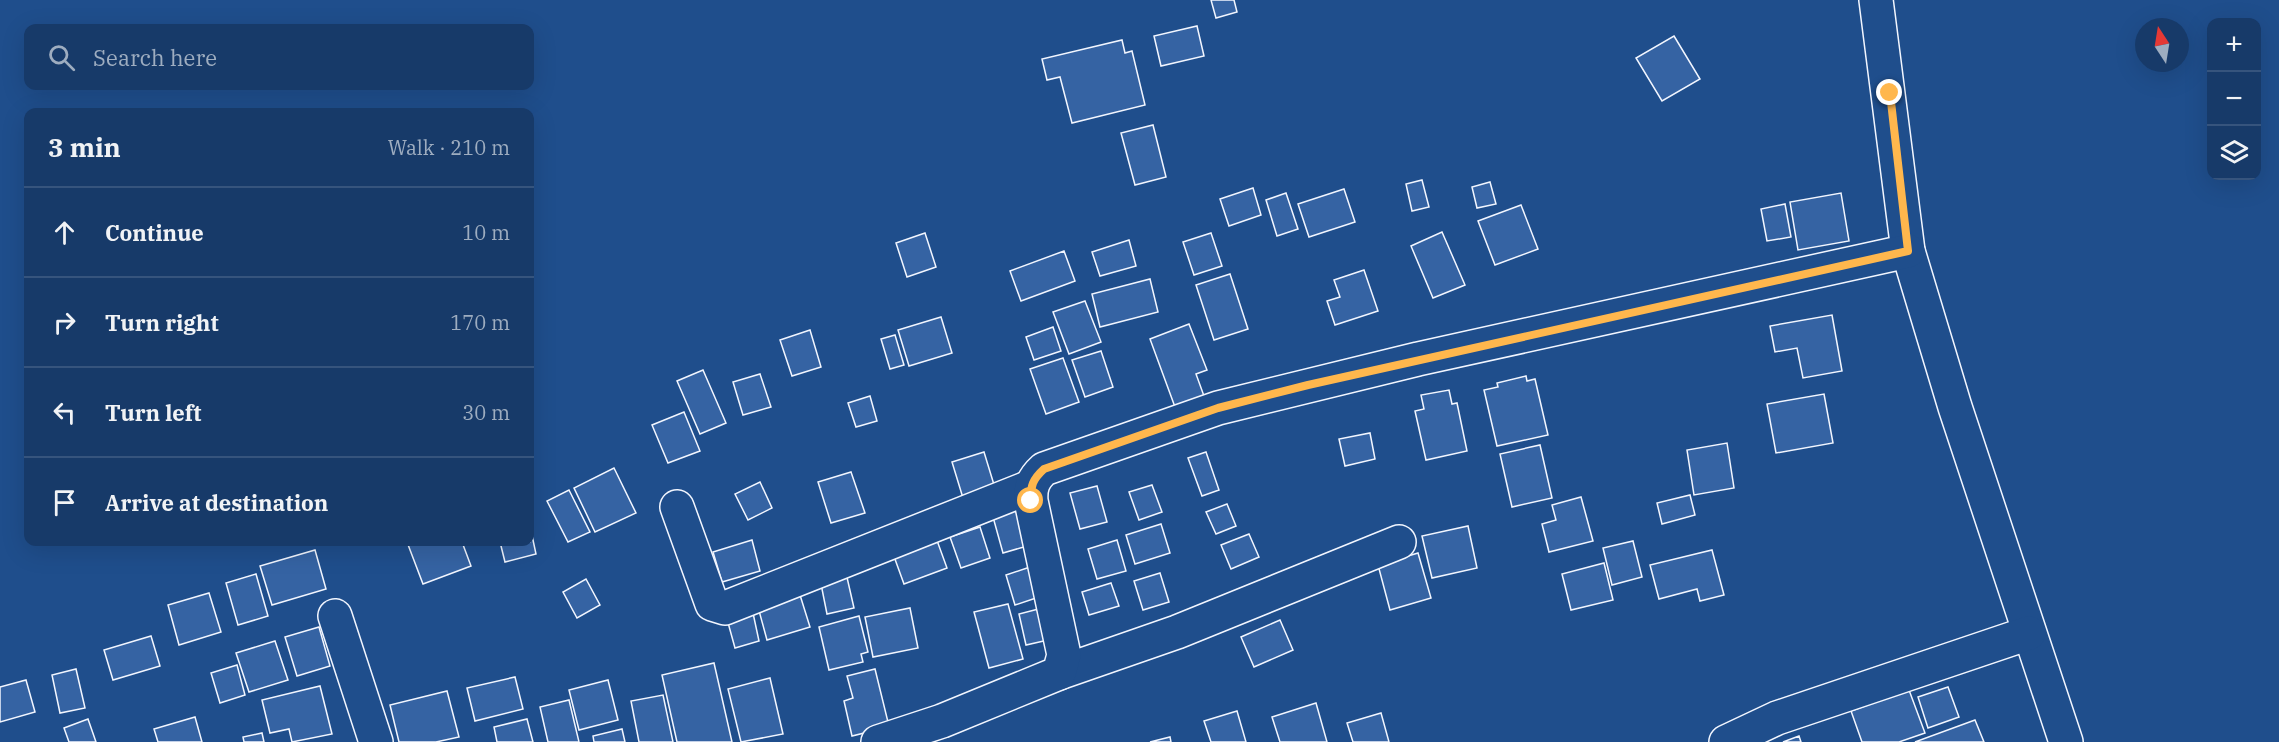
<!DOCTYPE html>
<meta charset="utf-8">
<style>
body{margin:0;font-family:"IBM Plex Serif",serif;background:#20416f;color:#f1f3f6}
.controls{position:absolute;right:18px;top:18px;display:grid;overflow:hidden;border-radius:12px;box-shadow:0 6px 24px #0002}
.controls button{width:54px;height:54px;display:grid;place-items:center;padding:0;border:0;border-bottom:2px solid #36547d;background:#173a69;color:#f1f3f6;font:30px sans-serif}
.compass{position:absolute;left:2135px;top:18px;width:54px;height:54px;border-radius:50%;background:#173a69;box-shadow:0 6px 24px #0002;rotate:348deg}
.stop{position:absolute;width:18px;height:18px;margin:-14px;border:4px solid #ffb74d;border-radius:50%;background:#fff}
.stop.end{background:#ffb74d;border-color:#fff;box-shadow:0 2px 6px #0008}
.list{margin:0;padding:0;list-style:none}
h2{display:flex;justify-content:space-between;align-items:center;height:78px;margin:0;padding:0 24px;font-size:26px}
h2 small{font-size:20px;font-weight:400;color:#9eadc0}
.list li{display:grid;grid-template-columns:39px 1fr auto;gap:18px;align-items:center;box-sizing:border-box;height:90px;padding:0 24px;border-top:2px solid #36547d}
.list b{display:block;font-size:22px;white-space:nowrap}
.list em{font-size:20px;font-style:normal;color:#9eadc0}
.icon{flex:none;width:33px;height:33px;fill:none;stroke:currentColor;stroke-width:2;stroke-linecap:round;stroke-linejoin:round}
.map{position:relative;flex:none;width:2279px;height:742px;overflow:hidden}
.search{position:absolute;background:#173a69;box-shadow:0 6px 24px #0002;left:24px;top:24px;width:510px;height:66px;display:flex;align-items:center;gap:15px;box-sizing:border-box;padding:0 21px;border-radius:12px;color:#9eadc0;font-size:22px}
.panel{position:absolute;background:#173a69;box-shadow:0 6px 24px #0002;left:24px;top:108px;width:510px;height:438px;border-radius:12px}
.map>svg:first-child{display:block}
</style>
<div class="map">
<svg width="2279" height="742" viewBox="0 0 2279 742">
<rect width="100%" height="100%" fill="#1f4e8c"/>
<g fill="#3563a3" stroke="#f2f6ff" stroke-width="1.5">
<polygon points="1211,0 1234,0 1237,12 1216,18"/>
<polygon points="1197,26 1204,56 1161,66 1154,36"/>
<polygon points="1674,36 1700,79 1662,101 1636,58"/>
<polygon points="1122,40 1125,53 1132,51 1145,105 1072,123 1060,77 1047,80 1042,59"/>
<polygon points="1153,125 1166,177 1135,185 1121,133"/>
<polygon points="1422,180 1429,207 1412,211 1406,184"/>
<polygon points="1490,182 1496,204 1477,208 1472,187"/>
<polygon points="1253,188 1261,215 1229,226 1220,199"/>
<polygon points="1344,189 1355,222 1309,237 1298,204"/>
<polygon points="1286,193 1298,229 1277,236 1266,200"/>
<polygon points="1841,193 1849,241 1798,250 1790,202"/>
<polygon points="1785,204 1791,237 1767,241 1761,209"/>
<polygon points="1521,205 1538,249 1495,265 1478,221"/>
<polygon points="1442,232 1465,285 1433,298 1411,246"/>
<polygon points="925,233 936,267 907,277 896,243"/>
<polygon points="1211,233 1222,266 1194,275 1183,242"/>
<polygon points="1129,240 1136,266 1100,276 1092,252"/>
<polygon points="1064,251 1075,281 1021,301 1010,271"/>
<polygon points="1364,270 1378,311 1335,325 1327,301 1340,297 1334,280"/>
<polygon points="1230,274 1248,329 1214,340 1196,285"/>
<polygon points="1150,279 1158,312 1100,327 1092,294"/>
<polygon points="1085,301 1101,342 1069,354 1053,312"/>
<polygon points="1832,315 1842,371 1803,378 1797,348 1775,352 1770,326"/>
<polygon points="941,317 952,353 909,366 898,330"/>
<polygon points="1189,324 1207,370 1196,374 1204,396 1175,407 1150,339"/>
<polygon points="1053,327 1061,351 1034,360 1026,337"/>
<polygon points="810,330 821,367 792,376 780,340"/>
<polygon points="895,335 904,365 890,369 881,339"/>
<polygon points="1101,351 1113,387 1085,397 1072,360"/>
<polygon points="1063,358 1079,402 1046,414 1030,369"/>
<polygon points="703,370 726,423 700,434 677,381"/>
<polygon points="760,374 771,407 743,415 733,382"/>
<polygon points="1526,376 1527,381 1535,379 1548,435 1497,446 1484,390 1498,387 1497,383"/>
<polygon points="1449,390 1452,404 1457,403 1467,451 1426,460 1415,411 1424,409 1421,395"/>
<polygon points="1824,394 1833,443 1776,453 1767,404"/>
<polygon points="870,396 877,421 856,427 848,403"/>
<polygon points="684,412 700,451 668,463 652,425"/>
<polygon points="1370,433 1375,459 1345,466 1339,439"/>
<polygon points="1727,443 1734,488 1694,495 1687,450"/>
<polygon points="1540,445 1552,498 1512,507 1500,454"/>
<polygon points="984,452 995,488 963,498 952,462"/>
<polygon points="1206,452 1219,490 1202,496 1188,458"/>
<polygon points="614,468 636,513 595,532 574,488"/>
<polygon points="851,472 865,513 831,523 818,482"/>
<polygon points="760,482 772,508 748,520 735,494"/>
<polygon points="1152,485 1162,512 1139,520 1129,492"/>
<polygon points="1097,486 1107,522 1080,529 1070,493"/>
<polygon points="569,490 590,532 568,542 547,501"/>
<polygon points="1690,495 1695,515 1662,524 1657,503"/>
<polygon points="1581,497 1593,541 1549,552 1542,524 1556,520 1552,505"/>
<polygon points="1227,504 1236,526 1216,534 1206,512"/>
<polygon points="1024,508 1034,544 1003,553 993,517"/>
<polygon points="1161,524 1170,553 1135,564 1126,535"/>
<polygon points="530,526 536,554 505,562 500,542 530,542"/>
<polygon points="1468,526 1477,568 1432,578 1422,536"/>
<polygon points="980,527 990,558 961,568 950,537"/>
<polygon points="1249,534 1259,557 1231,569 1221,545"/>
<polygon points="935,535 947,568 904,584 892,551"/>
<polygon points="752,540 760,571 722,582 713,552"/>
<polygon points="1117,540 1126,571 1097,579 1088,549"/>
<polygon points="1633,541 1642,577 1612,585 1603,548"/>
<polygon points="407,542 462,542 471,566 423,584"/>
<polygon points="315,550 326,589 272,605 260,566"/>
<polygon points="1712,550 1724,595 1700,601 1697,589 1659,599 1650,565"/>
<polygon points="1418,553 1431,598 1390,610 1378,565"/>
<polygon points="1604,563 1613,600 1571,610 1562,574"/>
<polygon points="1030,567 1039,597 1015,605 1006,575"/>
<polygon points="846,573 854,608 827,614 820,579"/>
<polygon points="1160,573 1169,602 1143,610 1134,581"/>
<polygon points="256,574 268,616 238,625 226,583"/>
<polygon points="586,579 600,605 577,618 563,592"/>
<polygon points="1111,583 1119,606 1089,615 1082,592"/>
<polygon points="209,593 221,632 179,645 168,605"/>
<polygon points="800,595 810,627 767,640 758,607"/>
<polygon points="1008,604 1023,659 989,668 974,612"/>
<polygon points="1050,606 1057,638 1026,645 1019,614"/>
<polygon points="910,608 918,648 873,657 865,617"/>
<polygon points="753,613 759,641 735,648 727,619"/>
<polygon points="859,616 868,652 861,654 863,662 829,670 819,627"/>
<polygon points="1280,620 1293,650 1254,667 1241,637"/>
<polygon points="319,627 330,666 297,676 285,637"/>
<polygon points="151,636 160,666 113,680 104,650"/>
<polygon points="275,641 288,680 249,692 236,653"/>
<polygon points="714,663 732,742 677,742 662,675"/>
<polygon points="237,665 245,695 220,703 211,673"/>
<polygon points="76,669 85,708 60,713 52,675"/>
<polygon points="875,669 888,722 884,728 852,736 844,701 853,698 847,676"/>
<polygon points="515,677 523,709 475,721 467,688"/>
<polygon points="770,678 783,734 741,742 728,689"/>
<polygon points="26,680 35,712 0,722 0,687"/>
<polygon points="608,680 618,720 579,730 569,690"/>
<polygon points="320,686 332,734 292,742 289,729 270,733 262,700"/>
<polygon points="1948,687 1959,717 1928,728 1918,697"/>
<polygon points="1909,690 1925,733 1899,742 1862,742 1851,711"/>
<polygon points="447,691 459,737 436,742 399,742 390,705"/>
<polygon points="663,695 673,742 639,742 631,701"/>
<polygon points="569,700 579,742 548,742 540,707"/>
<polygon points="1316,703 1327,742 1280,742 1272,717"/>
<polygon points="1237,711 1246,742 1211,742 1204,721"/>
<polygon points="1381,713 1389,742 1353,742 1347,723"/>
<polygon points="195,717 202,742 158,742 154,729"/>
<polygon points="88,719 96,742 69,742 64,728"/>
<polygon points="527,719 533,742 497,742 494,727"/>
<polygon points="1975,720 1984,742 1915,742"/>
<polygon points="622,729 625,742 594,742 593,736"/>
<polygon points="262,733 264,742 244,742 243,737"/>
<polygon points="1799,736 1801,742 1783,742"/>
<polygon points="1170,737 1171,742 1150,742"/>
</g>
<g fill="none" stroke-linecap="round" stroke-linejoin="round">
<defs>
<g id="minor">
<polyline points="1876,0 1908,251 1955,407 2066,742"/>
<polyline points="677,507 712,604 725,608 1030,487"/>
<polyline points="335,616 376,742"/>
<polyline points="1059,673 1177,632 1399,542"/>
<path d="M878,742L942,721L1059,673L1064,655L1031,501C1030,487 1033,479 1044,469L1218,408L1418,359L1908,251"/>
<polyline points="1726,742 1777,718 2029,633"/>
</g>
</defs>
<use href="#minor" stroke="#f2f6ff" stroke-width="36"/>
<use href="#minor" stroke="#1f4e8c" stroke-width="33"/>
</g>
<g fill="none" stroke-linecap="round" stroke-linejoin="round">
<path stroke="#ffb74d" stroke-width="8" d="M1031,501C1030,486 1033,479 1044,469L1218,408L1308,385L1908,251L1890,93"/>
</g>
</svg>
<div class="controls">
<button>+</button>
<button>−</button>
<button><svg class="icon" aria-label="layers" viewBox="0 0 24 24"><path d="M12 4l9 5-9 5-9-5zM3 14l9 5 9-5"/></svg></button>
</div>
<svg class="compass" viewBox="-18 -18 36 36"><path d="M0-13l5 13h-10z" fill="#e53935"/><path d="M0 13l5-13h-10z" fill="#9eadc0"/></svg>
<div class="stop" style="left:1031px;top:501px"></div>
<div class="stop end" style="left:1890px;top:93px"></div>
<div class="search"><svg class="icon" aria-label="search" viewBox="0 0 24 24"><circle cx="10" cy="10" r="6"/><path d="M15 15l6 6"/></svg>Search here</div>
<section class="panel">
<h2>3 min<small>Walk · 210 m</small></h2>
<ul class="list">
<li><svg class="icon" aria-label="ahead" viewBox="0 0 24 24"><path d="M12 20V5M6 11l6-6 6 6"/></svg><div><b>Continue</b></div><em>10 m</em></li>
<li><svg class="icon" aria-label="right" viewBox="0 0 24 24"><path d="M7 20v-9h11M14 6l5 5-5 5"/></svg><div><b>Turn right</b></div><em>170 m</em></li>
<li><svg class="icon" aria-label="left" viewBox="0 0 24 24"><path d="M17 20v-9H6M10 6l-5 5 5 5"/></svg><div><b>Turn left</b></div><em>30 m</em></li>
<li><svg class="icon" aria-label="arrive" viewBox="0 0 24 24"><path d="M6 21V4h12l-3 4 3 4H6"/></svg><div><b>Arrive at destination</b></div></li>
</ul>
</section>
</div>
